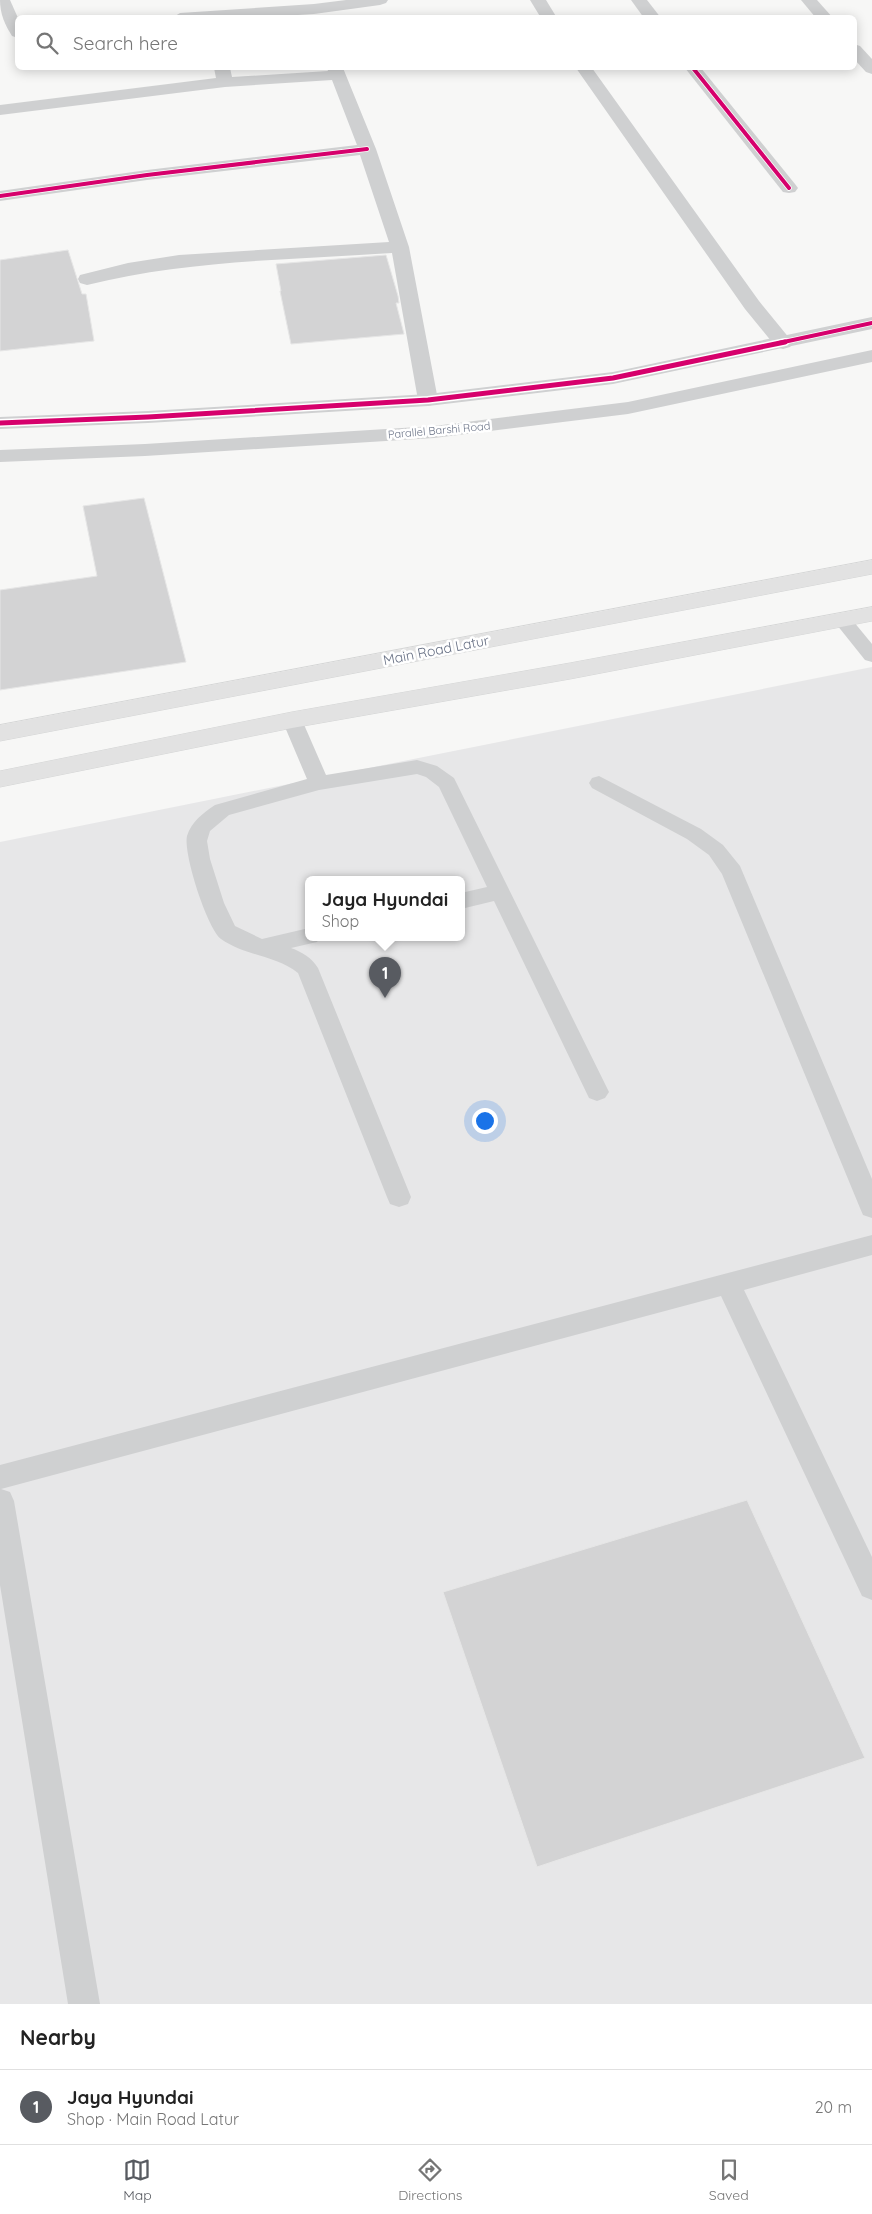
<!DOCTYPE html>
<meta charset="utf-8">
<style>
body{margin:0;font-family:Quicksand,sans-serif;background:#f2f2f2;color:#222}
.you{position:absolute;left:484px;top:1120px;width:18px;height:18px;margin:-12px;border:4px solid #fff;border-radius:50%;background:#1a73e8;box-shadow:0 0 0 8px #1a73e833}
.badge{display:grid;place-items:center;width:32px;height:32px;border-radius:50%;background:#585b61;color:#fff;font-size:16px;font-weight:700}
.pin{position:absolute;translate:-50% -41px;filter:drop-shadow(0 1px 2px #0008)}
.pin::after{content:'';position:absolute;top:26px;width:18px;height:15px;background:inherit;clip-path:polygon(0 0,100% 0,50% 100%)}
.popup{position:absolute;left:305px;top:876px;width:160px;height:65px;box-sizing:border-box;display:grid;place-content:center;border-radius:8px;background:#fff;filter:drop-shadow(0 1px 4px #0005);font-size:16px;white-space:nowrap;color:#767676}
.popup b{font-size:19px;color:#222}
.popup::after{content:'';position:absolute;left:50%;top:100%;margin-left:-10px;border:10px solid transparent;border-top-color:#fff}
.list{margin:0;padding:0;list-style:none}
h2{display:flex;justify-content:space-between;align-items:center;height:65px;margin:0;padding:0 20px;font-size:21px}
h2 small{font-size:16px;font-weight:400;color:#767676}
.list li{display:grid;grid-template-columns:32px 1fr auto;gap:15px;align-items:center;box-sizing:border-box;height:75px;padding:0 20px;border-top:1px solid #e0e0e0}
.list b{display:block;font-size:19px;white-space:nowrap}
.list p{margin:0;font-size:16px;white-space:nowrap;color:#767676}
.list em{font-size:16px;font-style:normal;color:#767676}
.icon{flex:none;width:28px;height:28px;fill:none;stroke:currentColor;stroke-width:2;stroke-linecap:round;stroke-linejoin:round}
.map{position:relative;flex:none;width:872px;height:2004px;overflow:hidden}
.search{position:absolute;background:#fff;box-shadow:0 2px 12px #0003;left:15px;right:15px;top:15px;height:55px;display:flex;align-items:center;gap:12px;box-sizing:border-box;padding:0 18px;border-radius:8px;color:#767676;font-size:19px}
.sheet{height:140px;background:#fff}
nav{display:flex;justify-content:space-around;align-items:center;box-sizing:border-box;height:70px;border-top:1px solid #e0e0e0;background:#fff;font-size:14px;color:#767676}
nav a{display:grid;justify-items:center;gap:2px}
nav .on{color:#585b61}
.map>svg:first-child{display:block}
</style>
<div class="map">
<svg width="872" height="2004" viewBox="0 0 872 2004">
<rect width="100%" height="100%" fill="#f7f7f6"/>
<path fill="#e7e7e8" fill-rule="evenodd" d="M872,667V2004H0V842ZM309,879H461V937H309Z"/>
<g fill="#d3d3d4" stroke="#e6e6e6">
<polygon points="68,250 82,294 86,294 94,341 0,351 0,260"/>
<polygon points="386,255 398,296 399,303 396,303 404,334 291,344 280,291 281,291 276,264"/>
<polygon points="144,498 186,662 0,690 0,590 97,576 83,506"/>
<polygon points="747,1500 865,1758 537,1867 443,1592"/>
</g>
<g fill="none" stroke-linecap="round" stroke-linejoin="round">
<defs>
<g id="primary">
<polygon points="872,560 872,574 0,741 0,725"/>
<polygon points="872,607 872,621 570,679 292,728 0,787 0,771 292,712 570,663"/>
</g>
</defs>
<use href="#primary" stroke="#d4d5d5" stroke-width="1"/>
<g fill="#cfd0d1" fill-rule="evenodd">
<polygon points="842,614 849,616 872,644 872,662 865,660 833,620 835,616"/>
<path d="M292,713L299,715L302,720L326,775L417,760L437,766L454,778L609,1092L605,1098L597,1101L589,1098L494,901L461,909V893L487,887L439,787L426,777L417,774L319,790L229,815L210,831L207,841L210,859L224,903L235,926L262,939L309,928V937H320L317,942L291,948C302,952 312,958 318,968L411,1197L408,1204L399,1207L390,1204L387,1197L298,973C275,955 245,956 221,939C207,928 183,853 187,836C191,822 203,813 215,805L307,779L282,720L285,715Z"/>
<polygon points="599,776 701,829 723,845 740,866 872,1179 872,1218 863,1215 860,1208 722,874 709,855 687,839 592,788 589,783 592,778"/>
<polygon points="872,1235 872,1255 744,1290 872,1557 872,1600 862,1596 721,1296 1,1489 10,1492 14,1501 100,2004 68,2004 0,1585 0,1465"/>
</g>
<g fill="#cfd0d1" fill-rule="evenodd">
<path d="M0,0H10L18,18V38L12,36C5,25 0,14 0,0Z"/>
<polygon points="346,0 388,0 386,3 380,5 314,14 248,18 172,18 180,13 314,4"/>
<polygon points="530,0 546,0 557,18 541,18"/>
<polygon points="631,0 647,0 661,18 644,18"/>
<polygon points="801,0 817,0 833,18 816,18"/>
<polygon points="854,44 860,46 872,59 872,74 866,72 854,59"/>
<path d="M214,68H230L232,77L328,71L327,68H343L376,149L409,247L438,400L435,404L428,406L421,404L418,400L392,253C290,260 187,260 87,285L80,283L78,279L80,275L128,263L179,255L389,242L360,155L147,180L0,201V191L147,170L357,145L332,80L225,87L0,115V105L216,78Z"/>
<polygon points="576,68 592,68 759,301 790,339 793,343 790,347 783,349 776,347 745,309"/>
<polygon points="685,68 701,68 795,184 798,188 795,192 789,193 783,192"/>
</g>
<g fill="#cfd0d1" fill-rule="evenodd">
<polygon points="872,317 872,329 613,384 428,406 148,423 0,429 0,417 148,411 428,394 613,372"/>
<polygon points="872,350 872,362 628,414 434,438 145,456 0,462 0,450 145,444 434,426 628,402"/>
</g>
<use href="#primary" fill="#e2e2e2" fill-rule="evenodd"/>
<defs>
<g id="cycleway-far1">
<polyline points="693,68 789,188"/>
<polyline points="0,196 147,175 367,149"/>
<polyline points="779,343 872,323"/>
</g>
<polyline id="cycleway" points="0,423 148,417 428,400 613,378 785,342"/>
</defs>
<use href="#cycleway-far1" stroke="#fff" stroke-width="5.5"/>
<use href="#cycleway" stroke="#fff" stroke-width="8"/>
<use href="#cycleway-far1" stroke="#d6006c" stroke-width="4"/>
<use href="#cycleway" stroke="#d6006c" stroke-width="5"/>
</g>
<g text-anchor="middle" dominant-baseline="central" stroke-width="5" stroke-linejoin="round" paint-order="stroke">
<g font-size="11" fill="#687185" stroke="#fff">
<text transform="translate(439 430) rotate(-5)">Parallel Barshi Road</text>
</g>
<g font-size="14" fill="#687185" stroke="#fff">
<text transform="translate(436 650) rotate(-11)">Main Road Latur</text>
</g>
</g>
</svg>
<div class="you"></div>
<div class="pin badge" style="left:385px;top:998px">1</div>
<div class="popup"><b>Jaya Hyundai</b>Shop</div>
<div class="search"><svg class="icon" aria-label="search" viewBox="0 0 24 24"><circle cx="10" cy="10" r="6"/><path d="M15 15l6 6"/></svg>Search here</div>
</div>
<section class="sheet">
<h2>Nearby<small></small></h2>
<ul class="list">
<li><span class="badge">1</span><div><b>Jaya Hyundai</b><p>Shop · Main Road Latur</p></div><em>20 m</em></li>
</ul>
</section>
<nav>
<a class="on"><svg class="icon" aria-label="map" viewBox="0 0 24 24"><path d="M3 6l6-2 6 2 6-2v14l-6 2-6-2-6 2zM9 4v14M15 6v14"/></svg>Map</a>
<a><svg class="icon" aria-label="directions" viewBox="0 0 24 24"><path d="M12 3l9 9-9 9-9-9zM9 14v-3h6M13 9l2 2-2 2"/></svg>Directions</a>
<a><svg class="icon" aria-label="saved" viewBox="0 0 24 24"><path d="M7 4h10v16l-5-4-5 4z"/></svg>Saved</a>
</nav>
